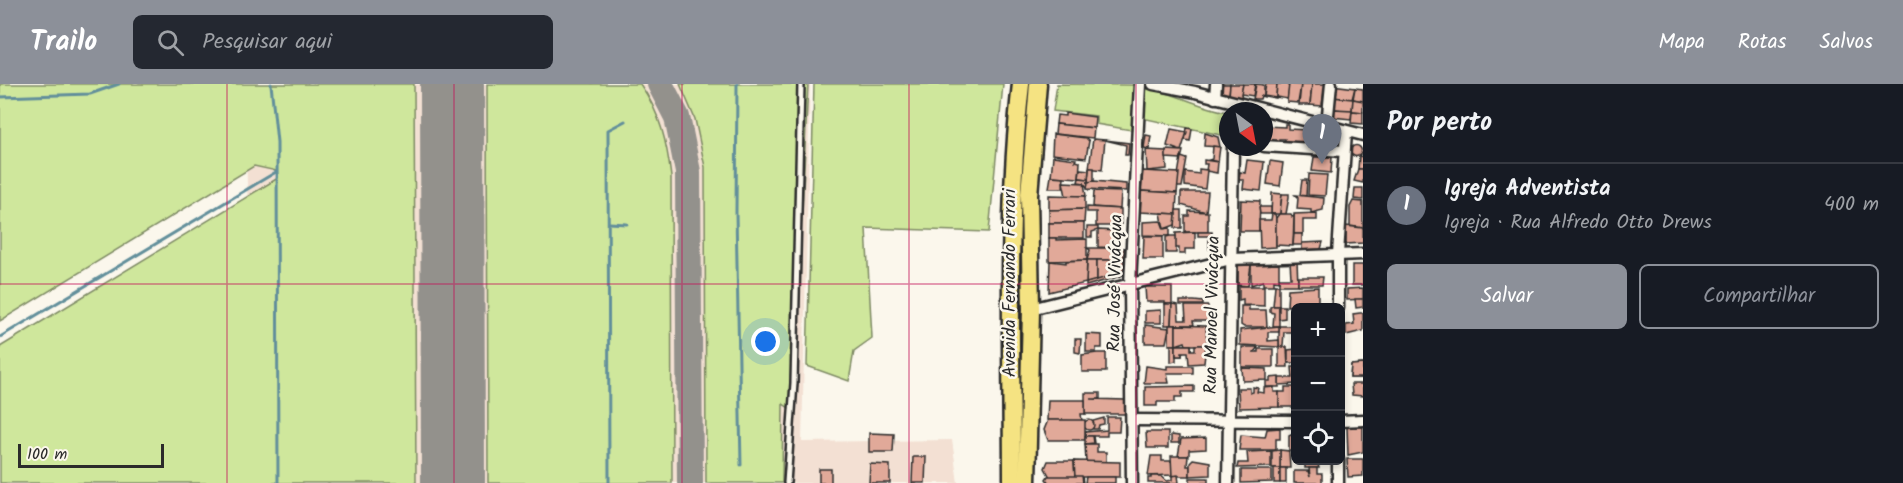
<!DOCTYPE html>
<html lang="pt">
<meta charset="utf-8">
<style>
body{margin:0;font-family:Kalam,sans-serif;background:#242831;color:#f1f3f6}
.controls{position:absolute;right:18px;bottom:18px;display:grid;overflow:hidden;border-radius:9px;box-shadow:0 3px 9px #0003}
.controls button{width:54px;height:54px;display:grid;place-items:center;padding:0;border:0;border-bottom:2px solid #363941;background:#171b24;color:#f1f3f6;font:30px sans-serif}
.compass{position:absolute;left:1219px;top:18px;width:54px;height:54px;border-radius:50%;background:#171b24;box-shadow:0 3px 9px #0003;rotate:148deg}
.scale{position:absolute;left:18px;bottom:15px;width:146px;box-sizing:border-box;padding-left:6px;border:3px solid #2b2b2b;border-top:0;font-size:16px;line-height:21px;white-space:nowrap;color:#2b2b2b;-webkit-text-stroke:4px #fbf7ec;paint-order:stroke}
.you{position:absolute;left:766px;top:258px;width:21px;height:21px;margin:-15px;border:4px solid #fff;border-radius:50%;background:#1a73e8;box-shadow:0 0 0 9px #1a73e833}
.badge{display:grid;place-items:center;width:39px;height:39px;border-radius:50%;background:#8c9099;color:#fff;font-size:20px;font-weight:700}
.pin{position:absolute;translate:-50% -50px;filter:drop-shadow(0 2px 3px #0008)}
.pin::after{content:'';position:absolute;top:32px;width:21px;height:18px;background:inherit;clip-path:polygon(0 0,100% 0,50% 100%)}
.list{margin:0;padding:0;list-style:none}
h2{display:flex;justify-content:space-between;align-items:center;height:78px;margin:0;padding:0 24px;font-size:26px}
h2 small{font-size:20px;font-weight:400;color:#9ea1a6}
.list li{display:grid;grid-template-columns:39px 1fr auto;gap:18px;align-items:center;box-sizing:border-box;height:84px;padding:0 24px;border-top:2px solid #363941}
.list b{display:block;font-size:22px;white-space:nowrap}
.list p{margin:0;font-size:20px;white-space:nowrap;color:#9ea1a6}
.list em{font-size:20px;font-style:normal;color:#9ea1a6}
.actions{display:flex;gap:12px;padding:18px 24px}
.actions a{flex:1;padding:14px 0;border:2px solid #8c9099;border-radius:9px;text-align:center;font-size:21px;color:#8c9099}
.actions .main{background:#8c9099;color:#fff}
.icon{flex:none;width:33px;height:33px;fill:none;stroke:currentColor;stroke-width:2;stroke-linecap:round;stroke-linejoin:round}
.map{position:relative;flex:none;width:1363px;height:399px;overflow:hidden}
header{display:flex;align-items:center;gap:36px;box-sizing:border-box;height:84px;padding:0 30px;background:#8c9099;color:#fff}
header strong{font-size:28px}
nav{display:flex;gap:33px;margin-inline-start:auto;font-size:21px}
.search{width:420px;height:54px;background:#242831;display:flex;align-items:center;gap:15px;box-sizing:border-box;padding:0 21px;border-radius:9px;color:#9ea1a6;font-size:22px}
main{display:flex}
aside{flex:1;background:#171b24}
.map>svg:first-child{display:block}
</style>
<header>
<strong>Trailo</strong>
<div class="search"><svg class="icon" aria-label="search" viewBox="0 0 24 24"><circle cx="10" cy="10" r="6"/><path d="M15 15l6 6"/></svg>Pesquisar aqui</div>
<nav><a>Mapa</a><a>Rotas</a><a>Salvos</a></nav>
</header>
<main>
<div class="map">
<svg width="1363" height="399" viewBox="0 0 1363 399">
<rect width="100%" height="100%" fill="#fbf7ec"/>
<filter id="ink" filterUnits="userSpaceOnUse"><feTurbulence type="fractalNoise" baseFrequency=".0167" numOctaves="2"/><feDisplacementMap in="SourceGraphic" scale="12" xChannelSelector="R" yChannelSelector="G"/><feConvolveMatrix kernelMatrix="1 2 1 2 8 2 1 2 1" color-interpolation-filters="sRGB"/></filter>
<g filter="url(#ink)">
<polygon fill="#f3e0d3" points="244,0 810,0 802,358 952,356 958,399 256,399"/>
<g fill="#cfe79c" stroke="#7d8964" stroke-width="1.5">
<polygon points="0,0 414,0 416,399 0,399 0,263 278,94 277,87 254,82 0,237"/>
<path d="M487,0H640C660,28 667,59 671,93L672,399H488Z"/>
<polygon points="680,0 808,0 794,299 792,326 783,320 782,399 706,399 705,83 695,35"/>
<polygon points="814,0 1003,0 989,148 866,144 872,254 854,267 849,297 807,282"/>
<polygon points="1057,0 1138,1 1131,46 1096,40 1096,32 1053,27"/>
<path d="M1145,5C1174,7 1199,24 1228,28L1226,52L1142,34Z"/>
</g>
<g fill="none" stroke-linecap="round" stroke-linejoin="round">
<g stroke="#628f9b" stroke-width="3">
<polyline points="271,0 277,58 278,399"/>
<polyline points="737,0 736,129 741,381"/>
<polyline points="0,13 90,10 119,0"/>
<polyline points="609,139 627,140"/>
<polyline points="0,253 276,88"/>
<polyline points="609,399 608,46 625,37"/>
</g>
<polyline stroke="#93918c" stroke-width="26" points="660,0 677,33 688,88 690,399"/>
<polyline stroke="#93918c" stroke-width="64" points="452,0 453,399"/>
</g>
<g fill="#e1a999" stroke="#2b2b2b" stroke-width="1.5">
<polygon points="1219,0 1230,0 1229,12 1218,11"/>
<polygon points="1230,0 1243,0 1241,13 1229,12"/>
<polygon points="1243,0 1255,0 1253,12 1241,10"/>
<polygon points="1256,0 1264,1 1264,13 1261,12 1260,15 1253,15"/>
<polygon points="1266,0 1277,0 1276,14 1264,12"/>
<polygon points="1277,0 1287,0 1289,3 1288,15 1276,13"/>
<polygon points="1289,0 1301,1 1298,19 1287,18"/>
<polygon points="1301,0 1312,0 1310,21 1299,21"/>
<polygon points="1312,0 1325,0 1322,22 1310,21"/>
<polygon points="1332,1 1355,4 1352,15 1331,13"/>
<polygon points="1355,4 1363,5 1363,17 1353,15"/>
<polygon points="1331,13 1353,15 1352,27 1334,25"/>
<polygon points="1353,15 1363,17 1363,28 1352,27"/>
<polygon points="1334,25 1352,26 1351,35 1332,33"/>
<polygon points="1352,27 1363,28 1363,40 1351,39"/>
<polygon points="1065,29 1095,33 1094,44 1056,40 1057,31 1065,32"/>
<polygon points="1056,40 1094,44 1093,54 1055,50"/>
<polygon points="1285,40 1288,40 1288,45 1307,46 1307,50 1313,50 1313,55 1323,55 1322,64 1285,60 1285,55 1279,55 1279,60 1264,58 1264,42 1285,43"/>
<polygon points="1187,44 1192,45 1190,57 1185,56"/>
<polygon points="1171,45 1187,48 1181,67 1167,62"/>
<polygon points="1205,49 1218,53 1220,63 1204,62"/>
<polygon points="1053,50 1086,54 1089,57 1086,74 1052,70"/>
<polygon points="1146,51 1151,52 1149,65 1144,64"/>
<polygon points="1093,55 1105,56 1102,86 1089,84"/>
<polygon points="1105,56 1129,59 1128,71 1125,71 1126,61"/>
<circle cx="1356" cy="67" r="5.5"/>
<polygon points="1213,62 1220,63 1218,78 1209,76 1212,75"/>
<polygon points="1146,66 1166,67 1167,85 1147,87"/>
<polygon points="1166,66 1183,67 1181,75 1166,74"/>
<polygon points="1053,72 1076,75 1075,77 1080,78 1079,94 1051,92"/>
<polygon points="1359,72 1363,73 1363,85 1358,85"/>
<polygon points="1181,73 1187,75 1182,103 1176,103"/>
<polygon points="1314,73 1332,73 1331,89 1312,87"/>
<polygon points="1204,76 1218,78 1217,89 1206,87 1207,80 1204,80"/>
<polygon points="1247,76 1264,78 1261,107 1243,105 1244,96 1239,96 1240,88 1245,89"/>
<polygon points="1270,77 1283,79 1280,102 1267,100"/>
<polygon points="1089,84 1094,84 1094,98 1088,98"/>
<polygon points="1080,85 1089,86 1088,95 1079,94"/>
<polygon points="1199,85 1207,86 1205,105 1185,102 1185,88 1199,90"/>
<polygon points="1358,85 1363,85 1363,99 1354,97"/>
<polygon points="1143,87 1179,89 1177,109 1141,107"/>
<polygon points="1309,90 1327,91 1325,112 1308,111"/>
<polygon points="1051,92 1064,93 1063,104 1049,104"/>
<polygon points="1079,94 1088,95 1088,105 1084,99 1078,98"/>
<polygon points="1302,96 1307,96 1306,112 1300,111"/>
<polygon points="1094,97 1126,100 1126,107 1087,105 1088,98"/>
<polygon points="1063,98 1084,99 1086,112 1066,112"/>
<polygon points="1355,104 1363,104 1363,116 1354,115"/>
<polygon points="1094,107 1121,108 1120,125 1093,123"/>
<polygon points="1141,107 1177,109 1176,130 1140,128"/>
<polygon points="1181,108 1208,108 1206,128 1181,121"/>
<polygon points="1272,109 1282,110 1280,130 1271,130"/>
<polygon points="1282,110 1289,110 1289,113 1286,130 1280,130"/>
<polygon points="1049,111 1085,112 1085,125 1049,126"/>
<polygon points="1295,111 1324,114 1323,126 1311,129 1311,126 1297,125 1298,114"/>
<polygon points="1241,116 1260,117 1259,147 1240,147"/>
<polygon points="1353,117 1363,118 1363,144 1350,142 1350,123"/>
<polygon points="1087,123 1121,125 1121,142 1096,142 1096,128 1087,128"/>
<polygon points="1259,123 1271,123 1271,130 1260,130"/>
<polygon points="1085,125 1084,139 1049,139 1049,126"/>
<polygon points="1176,126 1182,126 1182,144 1175,144"/>
<polygon points="1189,127 1208,128 1208,148 1185,148 1185,132 1189,132"/>
<polygon points="1161,129 1176,130 1175,141 1164,145"/>
<polygon points="1317,129 1317,136 1303,136 1303,150 1294,150 1294,130"/>
<polygon points="1272,130 1275,130 1276,134 1276,163 1260,164 1259,136 1271,136"/>
<polygon points="1279,130 1291,130 1292,133 1294,132 1293,162 1276,161 1276,134"/>
<polygon points="1161,137 1164,145 1170,144 1170,152 1143,151 1143,138"/>
<rect x="1049" y="139" width="35" height="15"/>
<polygon points="1346,142 1363,144 1363,159 1346,160"/>
<polygon points="1087,143 1098,143 1098,146 1092,148 1092,153 1087,153"/>
<polygon points="1098,146 1116,147 1116,164 1098,163"/>
<polygon points="1195,148 1195,165 1185,165 1185,170 1179,170 1179,164 1175,164 1176,149"/>
<polygon points="1198,148 1212,148 1212,165 1209,165 1209,152 1198,152"/>
<polygon points="1294,150 1302,150 1302,161 1293,161"/>
<polygon points="1144,152 1163,152 1163,175 1143,175"/>
<polygon points="1170,152 1176,152 1176,169 1166,169 1166,153"/>
<polygon points="1049,154 1056,154 1056,156 1087,155 1087,176 1049,177"/>
<polygon points="1323,158 1321,165 1302,166 1302,159"/>
<polygon points="1126,163 1126,187 1121,192 1086,202 1086,199 1124,186 1124,164"/>
<polygon points="1087,164 1124,164 1124,176 1087,176 1090,166"/>
<polygon points="1087,176 1097,176 1097,196 1086,199"/>
<polygon points="1087,176 1086,199 1049,208 1050,177 1066,179 1066,177"/>
<polygon points="1097,176 1114,176 1114,191 1097,196"/>
<polygon points="1114,176 1124,176 1124,186 1114,191"/>
<polygon points="1290,177 1297,177 1298,201 1279,201 1279,194 1291,194"/>
<polygon points="1279,180 1279,197 1274,196 1274,201 1263,201 1263,197 1251,201 1251,181"/>
<polygon points="1238,181 1251,181 1248,202 1238,201"/>
<rect x="1352" y="181" width="11" height="20"/>
<polygon points="1298,193 1323,193 1322,201 1298,201"/>
<polygon points="1275,201 1279,201 1279,222 1273,222"/>
<polygon points="1239,202 1264,202 1264,222 1243,221 1243,215 1239,216"/>
<polygon points="1145,203 1172,203 1172,220 1165,220 1165,218 1146,218"/>
<polygon points="1318,203 1318,221 1309,221 1309,218 1293,219 1292,221 1287,222 1288,205"/>
<polygon points="1363,204 1363,215 1347,216 1347,205"/>
<polygon points="1355,215 1363,215 1363,223 1356,224"/>
<polygon points="1180,217 1194,217 1203,218 1203,221 1180,221"/>
<polygon points="1165,220 1172,220 1171,241 1165,241"/>
<polygon points="1172,220 1178,221 1179,236 1186,236 1185,222 1208,222 1208,237 1193,237 1194,241 1171,241"/>
<polygon points="1292,221 1318,221 1319,224 1296,224 1296,241 1292,241"/>
<polygon points="1241,222 1249,222 1249,226 1266,226 1267,243 1244,243 1241,241"/>
<polygon points="1273,222 1279,222 1279,242 1273,242 1274,229 1270,228 1270,223"/>
<polygon points="1279,222 1285,222 1285,234 1279,235"/>
<polygon points="1161,226 1161,239 1145,239 1145,227"/>
<polygon points="1360,229 1363,229 1363,247 1346,251 1346,241 1354,240 1353,230"/>
<polygon points="1145,241 1169,244 1166,259 1145,259"/>
<rect x="1169" y="241" width="7" height="20"/>
<polygon points="1176,241 1206,242 1207,261 1186,261 1185,258 1176,261"/>
<polygon points="1279,242 1296,242 1296,261 1294,248 1284,248 1283,262 1279,263"/>
<polygon points="1279,242 1279,248 1268,248 1268,257 1279,256 1279,263 1240,261 1240,246"/>
<polygon points="1086,250 1102,251 1102,264 1096,264 1096,268 1086,268"/>
<polygon points="1075,255 1081,255 1080,269 1075,268"/>
<polygon points="1171,261 1176,261 1176,277 1171,278"/>
<polygon points="1176,261 1191,261 1191,266 1182,268 1182,272 1176,272"/>
<polygon points="1176,261 1191,261 1191,266 1195,266 1195,261 1206,261 1204,279 1189,280 1188,268 1182,268 1182,272 1176,272"/>
<polygon points="1242,263 1258,263 1254,268 1258,268 1258,265 1273,265 1273,283 1242,283"/>
<polygon points="1279,263 1287,263 1288,283 1279,283"/>
<polygon points="1296,265 1296,279 1288,279 1288,266"/>
<polygon points="1097,269 1106,269 1106,288 1082,288 1082,271"/>
<polygon points="1363,280 1363,294 1350,294 1351,281"/>
<polygon points="1363,280 1363,294 1350,294 1351,281"/>
<polygon points="1146,282 1167,285 1167,282 1193,282 1193,289 1167,289 1169,299 1144,299"/>
<polygon points="1292,283 1296,283 1296,300 1279,301 1279,294 1293,294"/>
<polygon points="1242,284 1267,285 1267,296 1243,297"/>
<polygon points="1279,293 1279,303 1266,303 1266,297 1270,297 1270,294"/>
<polygon points="1351,300 1363,300 1363,312 1352,311"/>
<polygon points="1194,302 1194,308 1182,308 1182,313 1175,313 1175,318 1157,318 1157,322 1145,322 1145,303"/>
<polygon points="1253,303 1258,304 1257,308 1264,309 1264,304 1274,303 1274,308 1279,308 1279,323 1239,324 1238,304 1250,304 1250,309 1253,308"/>
<polygon points="1285,303 1296,303 1296,323 1279,323 1279,308 1285,308"/>
<polygon points="1085,309 1100,309 1100,315 1091,315 1125,316 1125,330 1085,330"/>
<polygon points="1048,316 1085,316 1085,330 1081,330 1082,337 1047,336"/>
<polygon points="1107,333 1120,333 1119,348 1107,348 1107,352 1085,352 1085,348 1107,346"/>
<polygon points="1104,334 1104,340 1099,341 1098,345 1093,345 1093,337"/>
<circle cx="1089" cy="341" r="5"/>
<polygon points="1048,336 1085,336 1085,356 1048,356 1044,346"/>
<polygon points="1347,343 1363,343 1363,368 1348,371"/>
<polygon points="1280,344 1280,355 1276,355 1276,366 1239,366 1241,351 1265,353 1267,345"/>
<polygon points="1146,348 1168,348 1168,364 1147,364"/>
<polygon points="869,349 894,350 893,368 869,368"/>
<polygon points="1293,349 1296,349 1296,367 1289,367 1289,351"/>
<polygon points="1171,351 1179,352 1179,359 1171,359"/>
<polygon points="1085,352 1093,352 1094,359 1085,360"/>
<polygon points="1206,354 1206,365 1189,366 1189,372 1178,372 1181,355"/>
<polygon points="1085,360 1097,360 1097,368 1106,368 1106,378 1086,378"/>
<polygon points="1280,366 1289,367 1290,384 1280,384"/>
<polygon points="1280,366 1280,384 1272,384 1272,367"/>
<polygon points="1271,367 1271,383 1237,384 1238,379 1248,379 1247,368"/>
<polygon points="1151,372 1162,372 1162,377 1172,377 1172,391 1148,392"/>
<polygon points="1171,372 1188,372 1187,382 1190,382 1190,392 1172,392"/>
<polygon points="913,373 926,373 925,399 912,399"/>
<polygon points="1193,375 1210,378 1210,391 1190,392 1190,378"/>
<polygon points="1347,375 1363,375 1363,392 1348,393"/>
<polygon points="1048,377 1074,377 1075,393 1050,393 1045,384"/>
<polygon points="1074,377 1120,378 1120,393 1075,393"/>
<polygon points="1317,377 1319,384 1305,384 1305,378"/>
<polygon points="870,380 890,381 890,399 869,399"/>
<rect x="1274" y="384" width="6" height="15"/>
<rect x="1280" y="384" width="6" height="15"/>
<polygon points="1309,384 1317,384 1317,390 1322,390 1322,399 1294,399 1294,387 1308,387 1310,393"/>
<rect x="819" y="385" width="12" height="14"/>
<polygon points="1241,386 1272,386 1272,398 1241,399"/>
<polygon points="1178,391 1179,399 1148,399 1148,394 1151,394 1151,392 1161,392 1167,397 1172,396 1172,392"/>
<polygon points="1048,392 1082,392 1083,399 1049,399 1046,395"/>
<polygon points="1086,393 1115,393 1115,399 1085,399"/>
<rect x="1190" y="394" width="18" height="5"/>
</g>
<g fill="none" stroke-linecap="round" stroke-linejoin="round">
<defs>
<polyline id="service" points="787,399 794,299 801,0"/>
<g id="minor">
<polyline points="1153,0 1195,8 1363,51"/>
<polyline points="1215,14 1216,0"/>
<polyline points="1327,41 1331,0"/>
<polyline points="1264,62 1344,67"/>
<polyline points="1338,224 1338,170 1346,48"/>
<polyline points="1031,225 1231,175 1363,170"/>
<polyline points="1132,336 1296,337"/>
<polyline points="1340,337 1363,336"/>
<polyline points="1132,399 1130,201 1140,0"/>
<polyline points="1228,399 1233,63"/>
<polyline points="1338,399 1338,376"/>
</g>
<g id="primary">
<path d="M1012,399C1012,266 1006,133 1021,0"/>
<polyline points="1027,399 1031,225 1029,111 1038,0"/>
</g>
</defs>
<use href="#service" stroke="#2b2b2b" stroke-width="10"/>
<use href="#minor" stroke="#2b2b2b" stroke-width="15"/>
<use href="#primary" stroke="#2b2b2b" stroke-width="21"/>
<use href="#service" stroke="#fbf7ec" stroke-width="5"/>
<use href="#minor" stroke="#fbf7ec" stroke-width="10"/>
<use href="#primary" stroke="#f5e382" stroke-width="16"/>
</g>
</g>
<path fill="none" stroke="#c2185b" stroke-width="1.5" stroke-opacity="0.55" d="M227,0V399M454,0V399M682,0V399M909,0V399M1136,0V399M0,200H1363"/>
<g text-anchor="middle" dominant-baseline="central" stroke-width="5" stroke-linejoin="round" paint-order="stroke">
<g font-size="18" fill="#2b2b2b" stroke="#fbf7ec">
<text transform="translate(1010 199) rotate(-90)">Avenida Fernando Ferrari</text>
<text transform="translate(1116 199) rotate(-89)">Rua José Vivácqua</text>
<text transform="translate(1213 231) rotate(-89)">Rua Manoel Vivácqua</text>
</g>
</g>
</svg>
<div class="controls">
<button>+</button>
<button>−</button>
<button><svg class="icon" aria-label="locate" viewBox="0 0 24 24"><circle cx="12" cy="12" r="6"/><path d="M12 2v4M12 18v4M2 12h4M18 12h4"/></svg></button>
</div>
<svg class="compass" viewBox="-18 -18 36 36"><path d="M0-13l5 13h-10z" fill="#e53935"/><path d="M0 13l5-13h-10z" fill="#9ea1a6"/></svg>
<div class="scale">100 m</div>
<div class="you"></div>
<div class="pin badge" style="left:1322px;top:80px;background:#6b7280">1</div>
</div>
<aside>
<h2>Por perto<small></small></h2>
<ul class="list">
<li><span class="badge" style="background:#6b7280">1</span><div><b>Igreja Adventista</b><p>Igreja · Rua Alfredo Otto Drews</p></div><em>400 m</em></li>
</ul>
<div class="actions"><a class="main">Salvar</a><a>Compartilhar</a></div>
</aside>
</main>
